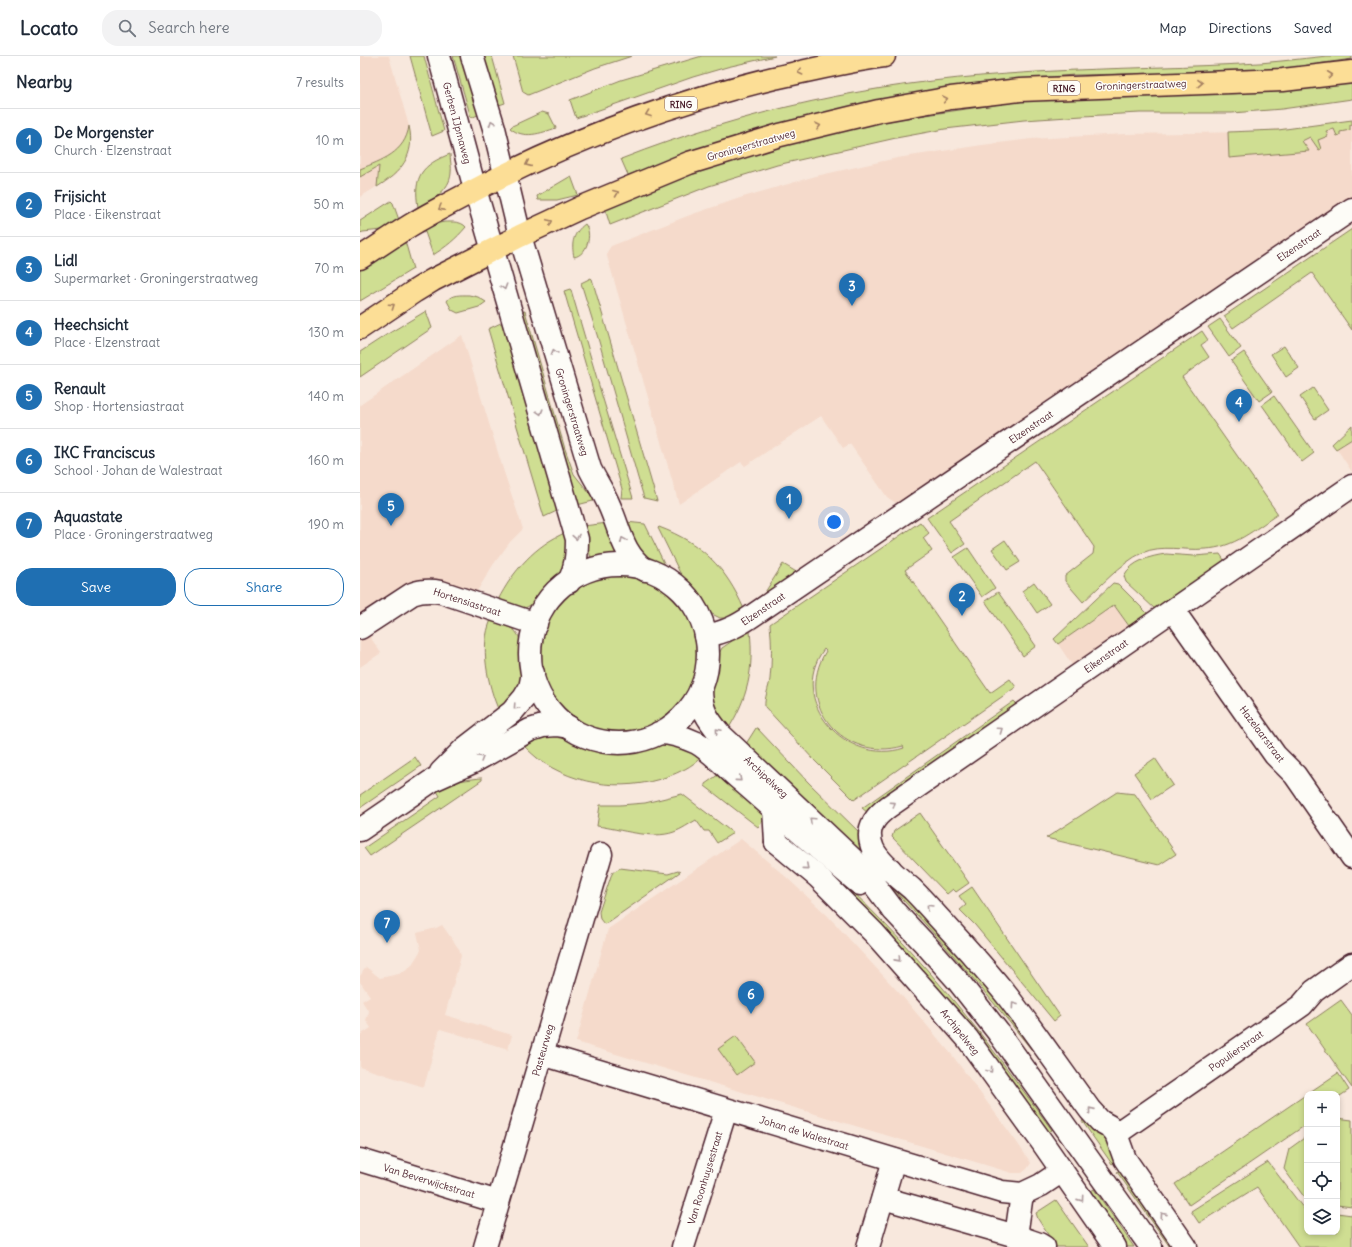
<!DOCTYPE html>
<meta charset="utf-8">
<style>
body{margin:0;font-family:Delius,sans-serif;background:#f2f2f3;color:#1f2937}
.controls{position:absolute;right:12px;bottom:12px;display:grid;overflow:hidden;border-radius:8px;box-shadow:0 2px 6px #0003}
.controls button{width:36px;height:36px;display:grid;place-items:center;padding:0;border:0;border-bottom:1px solid #e0e1e3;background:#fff;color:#1f2937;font:20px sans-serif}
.you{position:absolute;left:474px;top:466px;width:14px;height:14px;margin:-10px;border:3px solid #fff;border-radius:50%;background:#1a73e8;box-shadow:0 0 0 6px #1a73e833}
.badge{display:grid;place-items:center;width:26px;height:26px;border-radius:50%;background:#1f6fb2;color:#fff;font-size:13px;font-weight:700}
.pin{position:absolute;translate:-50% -33px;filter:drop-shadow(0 1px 2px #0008)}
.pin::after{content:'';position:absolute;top:21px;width:14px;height:12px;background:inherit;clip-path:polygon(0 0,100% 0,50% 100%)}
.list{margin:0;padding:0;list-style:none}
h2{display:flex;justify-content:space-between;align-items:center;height:52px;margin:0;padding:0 16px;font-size:17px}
h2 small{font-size:13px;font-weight:400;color:#747a83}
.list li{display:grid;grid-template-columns:26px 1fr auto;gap:12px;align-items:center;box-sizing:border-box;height:64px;padding:0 16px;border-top:1px solid #e0e1e3}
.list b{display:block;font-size:15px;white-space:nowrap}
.list p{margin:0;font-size:13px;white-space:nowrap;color:#747a83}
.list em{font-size:13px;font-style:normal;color:#747a83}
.actions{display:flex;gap:8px;padding:12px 16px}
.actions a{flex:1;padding:9px 0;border:1px solid #1f6fb2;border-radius:16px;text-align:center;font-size:14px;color:#1f6fb2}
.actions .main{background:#1f6fb2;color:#fff}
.icon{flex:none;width:22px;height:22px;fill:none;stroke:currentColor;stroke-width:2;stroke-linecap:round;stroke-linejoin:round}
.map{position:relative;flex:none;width:992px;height:1191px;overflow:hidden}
header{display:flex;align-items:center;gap:24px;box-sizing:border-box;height:56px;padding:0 20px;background:#fff;border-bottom:1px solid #e0e1e3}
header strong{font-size:19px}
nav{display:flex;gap:22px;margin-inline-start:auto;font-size:14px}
.search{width:280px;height:36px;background:#f2f2f3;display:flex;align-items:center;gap:10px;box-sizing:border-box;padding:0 14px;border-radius:16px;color:#747a83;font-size:15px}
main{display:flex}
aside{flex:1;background:#fff}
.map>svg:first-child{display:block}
</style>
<header>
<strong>Locato</strong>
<div class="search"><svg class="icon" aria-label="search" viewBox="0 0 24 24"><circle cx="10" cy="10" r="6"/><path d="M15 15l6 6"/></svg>Search here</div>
<nav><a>Map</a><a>Directions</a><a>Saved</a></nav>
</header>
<main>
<aside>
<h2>Nearby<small>7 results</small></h2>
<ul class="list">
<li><span class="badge">1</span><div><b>De Morgenster</b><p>Church · Elzenstraat</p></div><em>10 m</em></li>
<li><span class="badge">2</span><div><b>Frijsicht</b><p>Place · Eikenstraat</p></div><em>50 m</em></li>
<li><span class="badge">3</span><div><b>Lidl</b><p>Supermarket · Groningerstraatweg</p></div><em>70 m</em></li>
<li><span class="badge">4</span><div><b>Heechsicht</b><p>Place · Elzenstraat</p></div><em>130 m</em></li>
<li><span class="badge">5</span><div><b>Renault</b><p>Shop · Hortensiastraat</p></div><em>140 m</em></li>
<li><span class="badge">6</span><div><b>IKC Franciscus</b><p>School · Johan de Walestraat</p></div><em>160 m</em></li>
<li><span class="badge">7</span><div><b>Aquastate</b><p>Place · Groningerstraatweg</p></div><em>190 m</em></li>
</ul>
<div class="actions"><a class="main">Save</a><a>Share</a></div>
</aside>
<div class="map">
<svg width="992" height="1191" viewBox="0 0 992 1191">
<rect width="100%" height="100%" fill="#f8e8dd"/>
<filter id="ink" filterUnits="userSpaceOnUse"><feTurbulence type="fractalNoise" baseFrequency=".025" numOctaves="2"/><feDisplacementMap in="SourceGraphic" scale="8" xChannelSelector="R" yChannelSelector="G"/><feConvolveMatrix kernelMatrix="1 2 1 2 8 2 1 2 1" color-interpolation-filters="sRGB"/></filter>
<g filter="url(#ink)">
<g fill="#f5dacb">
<polygon points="0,0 29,0 51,77 51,84 50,93 47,101 36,118 31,122 0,141"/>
<polygon points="992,64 992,142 540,450 527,441 490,388 483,392 461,360 385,410 381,406 319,448 247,200 247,196 251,190 330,159 383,141 456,120 537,102 622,89 671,83 766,78 889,76 961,69"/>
<polygon points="102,279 143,413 163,473 150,486 133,509 116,537 80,525 68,523 55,526 0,561 0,349"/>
<polygon points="992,383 992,416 977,393"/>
<polygon points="754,549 769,570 769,573 714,612 698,588"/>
<polygon points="0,566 21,597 0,611"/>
<polygon points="381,783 425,820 467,859 542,940 592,999 656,1085 669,1104 671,1107 667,1113 662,1117 652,1117 216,986 248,873"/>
<polygon points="82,869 99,893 101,900 85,959 152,979 148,994 145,992 80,973 64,1031 0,1011 0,979 11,972 6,964 9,956 2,945 10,940 0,926 0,920 6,911 20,922 39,918 51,910 61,894 57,877 76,872"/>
</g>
<g fill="#cfde92" stroke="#8c7e5e" fill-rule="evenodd">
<polygon points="50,0 64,0 84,75 72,80"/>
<polygon points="93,0 103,0 120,58 111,62"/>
<polygon points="118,0 132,0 145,47 133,51"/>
<polygon points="153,0 272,0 235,12 168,39 163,36"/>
<polygon points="342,0 415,0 367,11 333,21 216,62 210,44 261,24"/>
<path d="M967,0H992V3L929,12L884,16L713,19L647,25L424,67L383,78L268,119L261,103C386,54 514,27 647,18C725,12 803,12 881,8C910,7 938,3 967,0Z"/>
<polygon points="992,25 992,43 922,53 872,57 780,57 723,60 664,64 585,73 536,82 417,109 349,130 250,169 245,153 277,138 340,114 418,91 482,74 539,63 660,45"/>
<path d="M182,56L189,58L196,72C181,77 164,84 150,72L152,70Z"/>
<polygon points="992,64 992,69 990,69 990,74 980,76 980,79 977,80 974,73 966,75 968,80 958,84 961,93 959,94 950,81 942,85 949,95 869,102 868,76 918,74"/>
<path d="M49,70C56,100 40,117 17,131L19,110L0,121V113C22,104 45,97 49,70Z"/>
<path d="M90,98C90,104 92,111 91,117C90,134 72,145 58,151C53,120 62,109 90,98Z"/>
<polygon points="211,120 218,139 197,144 178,144 177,140"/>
<polygon points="31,145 33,147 39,164 22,174 3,176 0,177 0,165"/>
<path d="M85,166C92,166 101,165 106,171C96,183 86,191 73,199L65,176L66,173L79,167Z"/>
<path d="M225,168C233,178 227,199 214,201C211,187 213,177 225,168Z"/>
<polygon points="992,173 992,274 952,217 873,272 864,260"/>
<polygon points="45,185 53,213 0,245 0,214"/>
<polygon points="231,222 232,223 297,445 284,442 278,422 238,282 221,227"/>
<polygon points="210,233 211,234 240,333 273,442 261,442 262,433 204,235"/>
<path d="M109,239L118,241L126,246L119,251L98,257L92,254L87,245C91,238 101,239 109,239Z"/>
<polygon points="66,255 72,272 0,321 0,296 26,279"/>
<polygon points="165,255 205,393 214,418 234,443 233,445 217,449 159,257"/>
<polygon points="860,263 881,292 869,301 848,271"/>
<polygon points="145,265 201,453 184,461 128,273"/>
<path d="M842,275L848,284L841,289L849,301L822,321L918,458C895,473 874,492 845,493C823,495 802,488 782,497C762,506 739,532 723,546L705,525V520L733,498L734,491L675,405L589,465L605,488L592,497L567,462Z"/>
<polygon points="924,290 939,312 926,321 911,298"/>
<polygon points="884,296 912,336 899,345 871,305"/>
<polygon points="953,332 968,354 955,363 940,341"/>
<polygon points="914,340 954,397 942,406 902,349"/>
<polygon points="992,369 992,383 976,393 972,388"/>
<polygon points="266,466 285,468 305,509 305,513 290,506 281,499"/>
<path d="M560,466L569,477L563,482L572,495L545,514L630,637L650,623L656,631L494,744L454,704L405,651C404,642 409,632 410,623C412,604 412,587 410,568ZM464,593L466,595C433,649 485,707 543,690L544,692C487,711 426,645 464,593Z"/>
<polygon points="248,467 258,500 256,501 232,505 222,472 223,470"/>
<path d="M299,471C342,487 366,512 384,553L373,561L367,562H360L350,557L325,527L298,472Z"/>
<path d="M207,476L210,485L201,519L178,545L165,552H158L138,544C153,515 175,489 207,476Z"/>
<polygon points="645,484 660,506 647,514 632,493"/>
<polygon points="608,492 635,532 622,541 594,501"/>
<path d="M806,498L834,500L860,498L866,507L796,554L766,526L764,520C771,505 791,500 806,498Z"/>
<polygon points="423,508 438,517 402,541"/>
<circle cx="259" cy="598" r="80"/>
<polygon points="674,526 690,548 677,557 662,535"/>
<polygon points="753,527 758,528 789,559 769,573 769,570 754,549 698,588 694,583"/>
<polygon points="638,536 676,590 663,600 625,545"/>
<path d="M131,564C157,573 161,574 162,603C163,610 164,618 163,625C161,631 144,649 139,655C128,630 119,590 131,564Z"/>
<path d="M388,574L390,575C394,614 388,642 367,675L360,669L350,637L356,603L362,592Z"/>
<polygon points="654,645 660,651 508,757 502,752"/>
<polygon points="396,672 397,672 448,726 503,780 505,800 384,691"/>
<path d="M182,678L208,681L233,691L255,694H273L298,687L316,686L342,701C337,705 331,710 325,713C281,736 226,734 184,707C176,702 168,694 161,687Z"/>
<polygon points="55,701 61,710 0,752 0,739"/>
<polygon points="795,702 813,729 792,743 774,717"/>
<polygon points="362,716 406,761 398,771 345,730 345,728"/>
<polygon points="120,722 122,722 122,724 10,800 4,792 80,740 77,735 90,726"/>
<polygon points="757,736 775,738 816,798 799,809 686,782"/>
<path d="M322,738L373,777L357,787L349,775H344L336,764C329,768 322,773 314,776C292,784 260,773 237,770L240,749H260L285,747Z"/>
<polygon points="560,757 609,827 596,836 593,833 587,838 532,781 534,775"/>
<path d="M424,772C458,803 492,833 523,866C557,901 589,938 619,976C644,1008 668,1041 692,1074L686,1078L425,781Z"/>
<polygon points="260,812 308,818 318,815 320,816 247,867 244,868 240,863 239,856 251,820 253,816"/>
<path d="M525,823L542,834L676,989L671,993C625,935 577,879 525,825Z"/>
<polygon points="612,831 700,960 694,965 615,869 600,854 606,849 599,840"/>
<polygon points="981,944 992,959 992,1032 947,968"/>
<polygon points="376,980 395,1006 377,1019 358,993"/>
<polygon points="978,1017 989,1034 977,1042 977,1038 947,1038"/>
<polygon points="947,1038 947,1068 829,1149 815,1128"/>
<polygon points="727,1061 745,1075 757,1104 752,1108 722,1065"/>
<polygon points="977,1062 992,1064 992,1151 977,1149"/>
<polygon points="947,1080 947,1145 924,1113 929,1093"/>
<polygon points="908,1106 944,1153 947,1153 947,1176 977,1176 977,1157 992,1159 992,1191 939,1191 897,1131 839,1167 831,1155"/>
<polygon points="763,1112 818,1191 810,1191 757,1116"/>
<polygon points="734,1133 774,1191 765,1191 728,1137"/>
<polygon points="696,1144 729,1191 696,1191 678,1163 676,1157"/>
</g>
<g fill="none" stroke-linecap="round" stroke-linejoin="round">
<defs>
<g id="minor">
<polyline points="813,554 915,699 935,719 992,801"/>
<path d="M0,572L52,538C62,534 70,534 81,536L176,568"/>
<path d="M346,580C365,576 376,571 392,560L992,153"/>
<polyline points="416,786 458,821 514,877 607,982 682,1086 755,1191"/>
<polyline points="182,998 642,1136 662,1138 681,1129 702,1115"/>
<polyline points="756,1078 935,954 942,949 954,935 992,908"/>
<polyline points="0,1104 138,1146"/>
<polyline points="662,1138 656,1180 679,1188 684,1191"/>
<polyline points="523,1142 656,1180"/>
<polyline points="125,1191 241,798"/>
<polyline points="323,1191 366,1054"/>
<polyline points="508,1191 534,1104"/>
<path d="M826,1191L765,1103L756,1078L749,1070L740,1065L730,1054C703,1017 676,978 648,941C626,913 602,887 578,861C570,852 562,843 553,834C541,823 520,808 513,793C505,774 513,762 528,751L992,430"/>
</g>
<g id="secondary">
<path d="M79,0L115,133L217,483C217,499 216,511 209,526"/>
<path d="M112,0L134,72L160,180L230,413C236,425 244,437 249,449C261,475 261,495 285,514"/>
<circle cx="259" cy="598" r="89"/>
<path d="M341,633C341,654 347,662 360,678L500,810L534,855L567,890L598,925L638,976L791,1191"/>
<path d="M299,677C313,677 324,681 337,687C350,694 365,711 377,721C418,756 457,793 500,828"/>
<polyline points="81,716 104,693 152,656 164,642 170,632 173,617"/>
<polyline points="414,752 416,786"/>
<polyline points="0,774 73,724 113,706 170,674 183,670 196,669 209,671"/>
<polyline points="500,810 530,813"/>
</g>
<g id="primary">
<path d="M0,202C19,190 37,177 56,166C69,158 83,151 96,144C197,89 303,49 414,22C451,14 487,5 524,0"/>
<polyline points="0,272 55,235 73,224 160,180 220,152 329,107 420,79 519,55 591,42 660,34 923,24 992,16"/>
</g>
</defs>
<use href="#minor" stroke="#4a1f2b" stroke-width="25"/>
<use href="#secondary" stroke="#4a1f2b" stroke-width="25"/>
<use href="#primary" stroke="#4a1f2b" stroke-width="25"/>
<use href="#minor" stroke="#fdfcf7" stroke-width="22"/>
<use href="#secondary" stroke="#fdfcf7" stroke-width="22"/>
<use href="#primary" stroke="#fcde96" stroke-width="22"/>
</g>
<defs><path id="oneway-chevron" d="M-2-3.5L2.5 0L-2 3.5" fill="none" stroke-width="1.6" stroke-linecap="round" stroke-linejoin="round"/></defs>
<g stroke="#a37e60">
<use href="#oneway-chevron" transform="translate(440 16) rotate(167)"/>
<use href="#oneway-chevron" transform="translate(970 19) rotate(-7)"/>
<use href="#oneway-chevron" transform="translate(840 27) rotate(-2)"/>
<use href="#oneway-chevron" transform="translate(585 43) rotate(-10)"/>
<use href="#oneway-chevron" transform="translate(288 58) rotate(160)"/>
<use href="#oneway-chevron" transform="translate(458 70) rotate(-14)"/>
<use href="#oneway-chevron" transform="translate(168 108) rotate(156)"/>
<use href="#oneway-chevron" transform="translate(256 137) rotate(-22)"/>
<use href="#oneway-chevron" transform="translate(81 152) rotate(151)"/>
<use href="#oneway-chevron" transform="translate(190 166) rotate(-25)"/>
<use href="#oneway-chevron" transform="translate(32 250) rotate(-34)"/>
</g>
<g stroke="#ac999b">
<use href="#oneway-chevron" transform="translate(132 67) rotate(-109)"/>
<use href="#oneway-chevron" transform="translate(144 231) rotate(73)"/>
<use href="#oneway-chevron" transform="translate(194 296) rotate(-106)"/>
<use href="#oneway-chevron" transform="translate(180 356) rotate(74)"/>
<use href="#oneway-chevron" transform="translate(216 481) rotate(80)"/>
<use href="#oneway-chevron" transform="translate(263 484) rotate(-114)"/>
<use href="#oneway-chevron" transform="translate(156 651) rotate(133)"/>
<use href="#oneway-chevron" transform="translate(640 674) rotate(-35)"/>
<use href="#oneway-chevron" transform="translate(358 675) rotate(-131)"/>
<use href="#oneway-chevron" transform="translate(121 702) rotate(-31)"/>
<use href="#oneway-chevron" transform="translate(379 723) rotate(40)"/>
<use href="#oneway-chevron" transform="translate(533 748) rotate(-34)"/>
<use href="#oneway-chevron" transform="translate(452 764) rotate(-137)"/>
<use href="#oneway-chevron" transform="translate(446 811) rotate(41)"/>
<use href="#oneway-chevron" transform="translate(569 851) rotate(-134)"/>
<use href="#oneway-chevron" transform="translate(538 903) rotate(48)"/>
<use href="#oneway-chevron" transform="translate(654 949) rotate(-126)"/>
<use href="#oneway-chevron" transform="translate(630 1014) rotate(54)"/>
<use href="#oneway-chevron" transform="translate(731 1054) rotate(-129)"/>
<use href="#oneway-chevron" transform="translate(721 1143) rotate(55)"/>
<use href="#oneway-chevron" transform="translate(803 1159) rotate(-125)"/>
</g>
</g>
<g text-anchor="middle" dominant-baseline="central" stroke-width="3" stroke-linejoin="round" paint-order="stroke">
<g fill="#fdfcf7" stroke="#806168" stroke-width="1">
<rect x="688" y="25" width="32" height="14" rx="3"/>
<rect x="305" y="41" width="32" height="14" rx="3"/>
</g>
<g font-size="9" font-weight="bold" fill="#4a1f2b">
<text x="704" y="32">RING</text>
<text x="321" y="48">RING</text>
</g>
<g font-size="10" fill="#4a1f2b" stroke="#fdfcf7">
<text transform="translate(781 29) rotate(-2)">Groningerstraatweg</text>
<text transform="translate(97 67) rotate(75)">Gerben IJpmaweg</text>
<text transform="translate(391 89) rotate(-16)">Groningerstraatweg</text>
<text transform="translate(939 189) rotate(-34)">Elzenstraat</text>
<text transform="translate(212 356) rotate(73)">Groningerstraatweg</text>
<text transform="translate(671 371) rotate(-34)">Elzenstraat</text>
<text transform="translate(107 546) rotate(18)">Hortensiastraat</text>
<text transform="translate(403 553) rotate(-34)">Elzenstraat</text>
<text transform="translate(746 600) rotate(-35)">Eikenstraat</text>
<text transform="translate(902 678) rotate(53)">Hazelaarstraat</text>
<text transform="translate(406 721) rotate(43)">Archipelweg</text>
<text transform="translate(600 976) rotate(51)">Archipelweg</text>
<text transform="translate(183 994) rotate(-74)">Pasteurweg</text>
<text transform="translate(876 995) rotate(-35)">Populierstraat</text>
<text transform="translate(444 1077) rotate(17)">Johan de Walestraat</text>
<text transform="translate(345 1122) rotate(-73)">Van Roonhuysestraat</text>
<text transform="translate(69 1125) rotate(17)">Van Beverwijckstraat</text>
</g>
</g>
</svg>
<div class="controls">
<button>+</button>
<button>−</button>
<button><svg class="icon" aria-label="locate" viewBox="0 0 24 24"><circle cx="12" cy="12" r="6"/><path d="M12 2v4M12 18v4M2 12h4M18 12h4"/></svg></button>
<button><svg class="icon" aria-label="layers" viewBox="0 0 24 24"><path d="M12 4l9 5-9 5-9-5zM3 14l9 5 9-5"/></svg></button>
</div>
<div class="you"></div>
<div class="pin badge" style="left:429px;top:463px">1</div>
<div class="pin badge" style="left:602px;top:560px">2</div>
<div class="pin badge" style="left:492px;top:250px">3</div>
<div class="pin badge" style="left:879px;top:366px">4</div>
<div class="pin badge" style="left:31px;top:470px">5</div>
<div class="pin badge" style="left:391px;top:958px">6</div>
<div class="pin badge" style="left:27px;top:887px">7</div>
</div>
</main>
